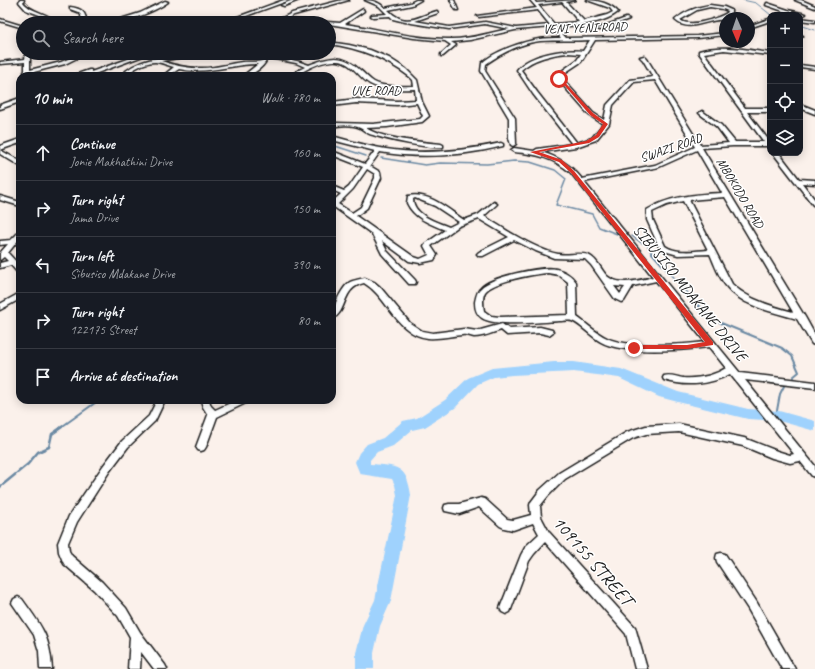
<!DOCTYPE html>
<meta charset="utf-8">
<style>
body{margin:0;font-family:Caveat,sans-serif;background:#242831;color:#f1f3f6}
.controls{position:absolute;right:12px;top:12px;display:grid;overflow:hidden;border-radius:8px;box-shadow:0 2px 10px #0003}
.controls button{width:36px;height:36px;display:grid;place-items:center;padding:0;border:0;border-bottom:1px solid #363941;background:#171b24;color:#f1f3f6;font:20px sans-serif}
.compass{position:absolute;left:719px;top:12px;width:36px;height:36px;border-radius:50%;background:#171b24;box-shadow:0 2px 10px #0003;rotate:178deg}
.stop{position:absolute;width:12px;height:12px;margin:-9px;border:3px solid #d93025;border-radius:50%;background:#fff}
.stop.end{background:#d93025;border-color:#fff;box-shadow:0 1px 4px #0008}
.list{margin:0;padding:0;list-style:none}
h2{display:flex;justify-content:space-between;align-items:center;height:52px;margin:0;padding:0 16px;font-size:17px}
h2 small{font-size:13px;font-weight:400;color:#9ea1a6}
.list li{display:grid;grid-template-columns:26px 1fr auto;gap:12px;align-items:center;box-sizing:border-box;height:56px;padding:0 16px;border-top:1px solid #363941}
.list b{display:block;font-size:15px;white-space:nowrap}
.list p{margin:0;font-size:13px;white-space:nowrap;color:#9ea1a6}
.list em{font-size:13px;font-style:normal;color:#9ea1a6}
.icon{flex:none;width:22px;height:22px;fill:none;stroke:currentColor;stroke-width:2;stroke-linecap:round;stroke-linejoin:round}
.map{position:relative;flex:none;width:815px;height:669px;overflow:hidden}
.search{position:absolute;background:#171b24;box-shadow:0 2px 10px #0003;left:16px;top:16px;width:320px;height:44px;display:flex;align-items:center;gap:10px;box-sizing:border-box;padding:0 14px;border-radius:22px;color:#9ea1a6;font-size:15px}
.panel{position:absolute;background:#171b24;box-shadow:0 2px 10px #0003;left:16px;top:72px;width:320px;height:332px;border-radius:12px}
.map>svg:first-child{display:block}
</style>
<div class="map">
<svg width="815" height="669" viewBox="0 0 815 669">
<rect width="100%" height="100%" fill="#fbf1eb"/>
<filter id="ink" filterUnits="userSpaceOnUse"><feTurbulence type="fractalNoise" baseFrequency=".025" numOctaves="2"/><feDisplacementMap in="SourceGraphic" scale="8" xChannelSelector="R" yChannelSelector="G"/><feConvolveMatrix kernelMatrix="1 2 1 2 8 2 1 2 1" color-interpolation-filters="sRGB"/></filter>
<g filter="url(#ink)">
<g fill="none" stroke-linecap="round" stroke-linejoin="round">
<g stroke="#6b89a3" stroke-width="1">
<polyline points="743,0 756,3 771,15"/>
<polyline points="800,25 815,30"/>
</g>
<g stroke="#6b89a3" stroke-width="1.5">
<polyline points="332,145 366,156"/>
<polyline points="381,158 425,165 440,163 487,164 514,161 530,162 555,170 566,179 556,205 592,214 599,227 617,234"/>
<polyline points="632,236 640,242 648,245"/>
</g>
<g stroke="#6b89a3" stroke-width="2">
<polyline points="647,244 652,253 705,313 721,323 782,348 792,356 799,372 793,377"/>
<polyline points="776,416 780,394 784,386"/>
<polyline points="60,428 99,400"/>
</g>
<polyline stroke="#6b89a3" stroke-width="2.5" points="0,487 28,464 38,452 49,447 52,434 62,427"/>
<path fill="#9fd2fd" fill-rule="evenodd" d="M554,362H574L621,369L678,392L748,409L779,411L815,421V431L779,421L748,419L678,402L659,397L619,378L574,372L512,375L494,377L478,384L455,408L425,427L412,430L393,446L377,452L370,460V464C396,466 407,465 411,495L391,601L380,626L374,653V669H356V653L363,625L375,600L397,495L395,485L392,479L360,474L355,462L359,453L367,444L383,438L403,421L417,418L445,400L468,378L492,368Z"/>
<defs>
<g id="minor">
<path d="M20,0H24L23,2C31,13 48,12 57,23H53L45,17L26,10L19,2Z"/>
<polygon points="284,0 290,0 227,23 221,23"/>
<polygon points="293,0 299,0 284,6 281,5"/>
<path d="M342,0H349L294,15L286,19L340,23L363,9L364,11L345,24C380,29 417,40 452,39C472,39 491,32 510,29L485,24L449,29L405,22L393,19L390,16L373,17L371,16L372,15L387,14L379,6L365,0C373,0 380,3 385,8L410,3L416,0H421L412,5L388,10C407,28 416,17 437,11L438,13L415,21L449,27L485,22L516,28L550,25L538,10L479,17L477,16L537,8L530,0H534L536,3L575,0L566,2L584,21L607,15L613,12L610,8L587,0C598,0 611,4 618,12C602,25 576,25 556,27L566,38L697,36L725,33V35L697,38L595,40L581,62L560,76L593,113L604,120L607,105L630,80L653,77L643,60L640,57L644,56L647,59L700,145L729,143L717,127L700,114L699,113L702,111L721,125L735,142H764L699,53V51C722,44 747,50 770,53V55L724,50L704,53L745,108H770V112H747L770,142V148L767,146H733L702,148L805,317L815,335V345L812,344L797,319C774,312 743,307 727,287C719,278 715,265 710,254L678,255L664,251L660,249L647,220V210C669,196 697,194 722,193L697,150L659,167L584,182L740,373L815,382V388L745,380L815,466V477L812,476L800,461L790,463L772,458L743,446L679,432L646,434L633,438L565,479L548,496L540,506L541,517L549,532L635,627L647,669H635L626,634L545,542L534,554L529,561L510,612L506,614L502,612L500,608L521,555L526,546L539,534L533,523L513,530L504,528L500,526L479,507L459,514L445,511L444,508L445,505L449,504H459L481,498L485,499L507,519L513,520L531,515L530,505L531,502L540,490L559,473L627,432L646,426L679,424L744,438L777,451L790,455L794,454L730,374C710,385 686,387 664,380L663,378L664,376C670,374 677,377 683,378C698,379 713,376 726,368L709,347C684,350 623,355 601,342C592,337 580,324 572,321C569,320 563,321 560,321C542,322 495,327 482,318C476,314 475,308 475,302C476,297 477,291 481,288C490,277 542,266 556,269C565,271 571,275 576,282L577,317C587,324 596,333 607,338C626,348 683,345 705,342L656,281L633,286L624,301L621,302L615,299L591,265L585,259L554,258L536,251L514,240L483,256H479L477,254L479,252L509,237L479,219L459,226L431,246L437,255L434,260L420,263L409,261L382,241L387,251L415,280L416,282L415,284H409L382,254L372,234L334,207L332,208V202L341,194L332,190V186L344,191L349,187L363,167L332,155V151L365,164L375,151L332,140V136C350,141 367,146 386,149C424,155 463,151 501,143L503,144V146C463,156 421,159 380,152L370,166L380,172L381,178L367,208L356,216L414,257L420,259L429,255L424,246L425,244L445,230C430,224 414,218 407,203L408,196C428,191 448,209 464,220L478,215L494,202L497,204L496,205L484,216C502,228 537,250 558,254C568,256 578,252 588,255C595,258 599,265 603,271C613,288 637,281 653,277L571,173C554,158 536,154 514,152L511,150L514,148L534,151L537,149L572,144L533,94L517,70C529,54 564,49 583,51L590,40C574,41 557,40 540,41C522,43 501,53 486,64L485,71L515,118L516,144L513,146L511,145L509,138V118L481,71L482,63C495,51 521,42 539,39C546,38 554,38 561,38L552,27L515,30L470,40L451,42L456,45L443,56H441V54L451,45L445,41L414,38L329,24V23L281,21L277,23H272L292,13ZM562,2L563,3L579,22L554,24L538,5ZM568,53L581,54L577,60L555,76L589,115L603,124L592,138L577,143L537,92L521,70C532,59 553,54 568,53ZM655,80L695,147L655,165L582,179C571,165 558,157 541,152L576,147L596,140L609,124L613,105L634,82ZM367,169L375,174V178L361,207L352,213L338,204L353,189ZM725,197L793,312C771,306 749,300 732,284L689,200ZM415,198L435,206L459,222L449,227C437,222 413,215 413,199ZM683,201L708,250C694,251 677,254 665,246L653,220L652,212L667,205ZM548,273L559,275L568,282L569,315L500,317L491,316L484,311C483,305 482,297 485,292C493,281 535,274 548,273ZM614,286L625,287L620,294Z"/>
<polygon points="450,0 454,0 458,10 456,10"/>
<polygon points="795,0 801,0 815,6 815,8"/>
<path d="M165,1L168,2C154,12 126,23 108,23L140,13Z"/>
<polygon points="767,3 788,10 806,14 804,15 786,12 766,5"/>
<path d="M710,5L724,7L731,10V14L725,18V20C707,18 690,34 675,20C685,11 697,7 710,5ZM710,7L723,9L728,11L727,13C716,19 690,28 680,20L697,10Z"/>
<path d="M70,7C80,8 87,12 86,23H82L81,15L78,12L70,9Z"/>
<polygon points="626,18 629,19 600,30 596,29"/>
<polygon points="800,18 815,20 815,22 800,20"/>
<polygon points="0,19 23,26 23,28 0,21"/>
<polygon points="769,19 770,19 770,21 749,28 749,26"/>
<polygon points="800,35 803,36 800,38"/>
<path d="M329,42L349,45L370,50L389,58L406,69L417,80L422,102L429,116L422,122L387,127L366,128C382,139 421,142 441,144L443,145V147C428,149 388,140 373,135C367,134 364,130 360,128C353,124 339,125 332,127V123H336L373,124L420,119L423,116L417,103L397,105L356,103L332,106V102L356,99L397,101L416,100L415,89C401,89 385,91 372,85C359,79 353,62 337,61C326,60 312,66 302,72C298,74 297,76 292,76L297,71L305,67L296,63L264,57L266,56L297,61L309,65C330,57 342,53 360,70C365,74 369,79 374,82C386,88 402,86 414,86L413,80L410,77C385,58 360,48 329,44Z"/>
<polygon points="26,53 30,53 30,70 61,62 75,56 75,53 79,53 79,54 97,53 79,57 65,64 30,73 29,76 25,76 24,72 25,71 25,62 0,64 0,62 25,59"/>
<polygon points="145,53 151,53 89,76 82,76 89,73 79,76 72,76 89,70 91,70 91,72"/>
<path d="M194,53H206L161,61C174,65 188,69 202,68C215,68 229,64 242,62C249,61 258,63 264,60L266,61C263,68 251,76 243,76L258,64C231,64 206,75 179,69L168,76H163L174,67C169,66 161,62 155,62C145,62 132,69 126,76H121C137,57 170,56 194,53Z"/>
<polygon points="800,65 815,67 815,69 800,67"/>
<polygon points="20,98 20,102 0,109 0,105"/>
<polygon points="800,104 815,110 815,114 800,108"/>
<polygon points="20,139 20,143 0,150 0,146"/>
<polygon points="0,150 20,161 20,166 0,154"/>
<polygon points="773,153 779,153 799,179 815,180 815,184 802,183 815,200 815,206 813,205"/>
<polygon points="0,196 20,202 20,206 0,200"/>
<polygon points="20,232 20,238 8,253 20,266 20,272 17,272 11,265 0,268 0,263 8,261 4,257 0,260 0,253 8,244 0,245 0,241 11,240 18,233"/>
<path d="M365,278L374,282L380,287L410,323L422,331L433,333L464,329L477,331L502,324L509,329L540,327L552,330L553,332L549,335L540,333L507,335L501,330C492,333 483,337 474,337C469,336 466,334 462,335C450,336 439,339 428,338C397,335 388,297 364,283C341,288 348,312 332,319C332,309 341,288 350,282C354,280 360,279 365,278Z"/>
<polygon points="20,293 20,299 0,310 0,304"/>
<polygon points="157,400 165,400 155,421 128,447 109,472 77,522 68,543 69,551 72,556 102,582 126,608 140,632 165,665 167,669 154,669 141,652 140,669 128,669 130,637 118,616 94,590 64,564 59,552 58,543 69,516 103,466 122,441 149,416"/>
<polygon points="201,400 209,400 211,406 215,410 237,400 249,400 248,402 217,417 206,447 204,450 201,451 198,450 196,447 208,415 203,407"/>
<polygon points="721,553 725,554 756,601 795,669 782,669 748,609 717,562 716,558 717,554"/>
<path d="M18,597L22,599C41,626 50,635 52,669H40L39,651L34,635L12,603L14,599Z"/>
</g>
</defs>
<use href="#minor" stroke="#1c1c1c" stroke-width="3"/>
<use href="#minor" fill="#fff" fill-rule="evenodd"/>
</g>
</g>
<polygon fill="#d93025" points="558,78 561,78 593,113 608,124 599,137 589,143 539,152 562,160 574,171 713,342 713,345 687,349 632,349 632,346 634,345 687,345 705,342 571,173 559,162 530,152 586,141 596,135 603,124 590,115"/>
<g text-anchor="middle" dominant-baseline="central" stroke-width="3" stroke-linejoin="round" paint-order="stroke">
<g font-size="13" fill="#1c1c1c" stroke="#fff">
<text transform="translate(585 28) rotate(-2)">VENI YENI ROAD</text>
<text x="376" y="91">UVE ROAD</text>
<text transform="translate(671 148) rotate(-19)">SWAZI ROAD</text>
<text transform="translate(740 193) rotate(59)">MBOKODO ROAD</text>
</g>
<g font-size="16" fill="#1c1c1c" stroke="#fff">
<text transform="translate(690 293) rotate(51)">SIBUSISO MDAKANE DRIVE</text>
</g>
<g font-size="19" fill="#1c1c1c" stroke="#fff">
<text transform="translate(593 561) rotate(49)">109155 STREET</text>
</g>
</g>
</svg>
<div class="controls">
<button>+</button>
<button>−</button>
<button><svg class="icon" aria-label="locate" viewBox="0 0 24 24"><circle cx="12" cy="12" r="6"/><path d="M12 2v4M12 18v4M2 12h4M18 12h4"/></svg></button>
<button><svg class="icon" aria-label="layers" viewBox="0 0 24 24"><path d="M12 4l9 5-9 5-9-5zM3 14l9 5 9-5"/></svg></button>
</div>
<svg class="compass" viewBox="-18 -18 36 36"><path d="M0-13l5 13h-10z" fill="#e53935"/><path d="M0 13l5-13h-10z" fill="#9ea1a6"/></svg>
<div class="stop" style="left:559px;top:79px"></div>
<div class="stop end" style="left:634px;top:348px"></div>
<div class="search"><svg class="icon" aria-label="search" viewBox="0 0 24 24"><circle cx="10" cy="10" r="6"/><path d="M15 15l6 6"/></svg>Search here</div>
<section class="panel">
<h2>10 min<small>Walk · 780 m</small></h2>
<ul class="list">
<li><svg class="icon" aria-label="ahead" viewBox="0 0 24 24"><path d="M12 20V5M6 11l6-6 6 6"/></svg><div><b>Continue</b><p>Jonie Makhathini Drive</p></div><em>160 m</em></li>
<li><svg class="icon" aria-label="right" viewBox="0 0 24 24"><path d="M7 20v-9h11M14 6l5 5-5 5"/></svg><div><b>Turn right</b><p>Jama Drive</p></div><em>150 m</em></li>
<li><svg class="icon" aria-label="left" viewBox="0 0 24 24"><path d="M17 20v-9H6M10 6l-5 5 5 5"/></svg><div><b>Turn left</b><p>Sibusiso Mdakane Drive</p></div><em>390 m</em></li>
<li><svg class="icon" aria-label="right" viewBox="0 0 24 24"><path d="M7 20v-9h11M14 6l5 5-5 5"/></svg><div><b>Turn right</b><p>122175 Street</p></div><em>80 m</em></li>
<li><svg class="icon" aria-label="arrive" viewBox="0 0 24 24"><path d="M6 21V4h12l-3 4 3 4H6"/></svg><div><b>Arrive at destination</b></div></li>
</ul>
</section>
</div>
